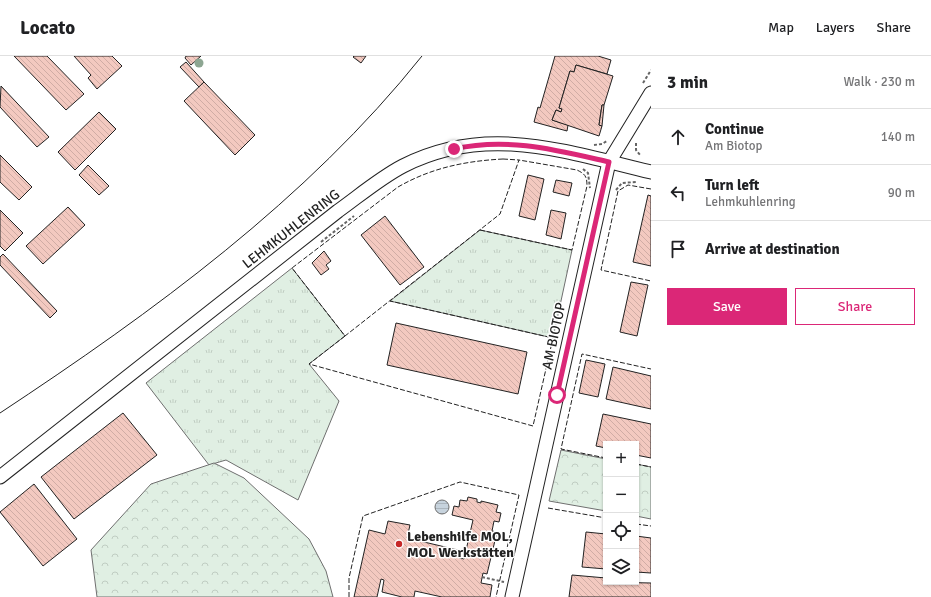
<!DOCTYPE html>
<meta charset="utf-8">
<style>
body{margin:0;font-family:Signika,sans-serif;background:#f6f6f6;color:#202124}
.controls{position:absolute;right:12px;bottom:12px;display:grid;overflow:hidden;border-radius:0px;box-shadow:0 1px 3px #0004}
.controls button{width:36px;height:36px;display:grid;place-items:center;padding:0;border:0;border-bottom:1px solid #e0e0e0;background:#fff;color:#202124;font:20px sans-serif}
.stop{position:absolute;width:12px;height:12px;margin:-9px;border:3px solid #db2777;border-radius:50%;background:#fff}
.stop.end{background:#db2777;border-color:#fff;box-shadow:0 1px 4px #0008}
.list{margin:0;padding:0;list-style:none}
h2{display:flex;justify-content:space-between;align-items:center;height:52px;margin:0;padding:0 16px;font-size:17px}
h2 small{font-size:13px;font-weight:400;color:#757577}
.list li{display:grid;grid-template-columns:26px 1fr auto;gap:12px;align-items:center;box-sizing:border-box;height:56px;padding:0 16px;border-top:1px solid #e0e0e0}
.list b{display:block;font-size:15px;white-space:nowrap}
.list p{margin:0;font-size:13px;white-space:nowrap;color:#757577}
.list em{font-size:13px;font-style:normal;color:#757577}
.actions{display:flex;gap:8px;padding:12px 16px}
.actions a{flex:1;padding:9px 0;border:1px solid #db2777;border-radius:0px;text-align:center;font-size:14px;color:#db2777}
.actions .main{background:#db2777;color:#fff}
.icon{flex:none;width:22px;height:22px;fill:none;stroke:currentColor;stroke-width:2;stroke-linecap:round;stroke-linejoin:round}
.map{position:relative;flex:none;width:651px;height:541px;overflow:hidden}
header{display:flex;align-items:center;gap:24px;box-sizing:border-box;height:56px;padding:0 20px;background:#fff;border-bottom:1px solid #e0e0e0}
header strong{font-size:19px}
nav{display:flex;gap:22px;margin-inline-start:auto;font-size:14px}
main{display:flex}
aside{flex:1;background:#fff}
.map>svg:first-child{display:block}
</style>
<header>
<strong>Locato</strong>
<nav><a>Map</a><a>Layers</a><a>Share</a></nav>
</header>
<main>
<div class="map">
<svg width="651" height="541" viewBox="0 0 651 541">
<defs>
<pattern id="grass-tufts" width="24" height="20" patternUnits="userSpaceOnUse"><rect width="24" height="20" fill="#e0efe3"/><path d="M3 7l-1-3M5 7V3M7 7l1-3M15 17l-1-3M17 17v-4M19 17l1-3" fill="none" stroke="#c0cdc2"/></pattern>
<pattern id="forest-crowns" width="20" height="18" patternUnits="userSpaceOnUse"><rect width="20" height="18" fill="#e0efe3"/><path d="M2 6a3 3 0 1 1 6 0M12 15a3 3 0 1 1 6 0" fill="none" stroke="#c0cdc2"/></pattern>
<pattern id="water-rules" width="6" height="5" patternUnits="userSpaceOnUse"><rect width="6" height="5" fill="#c7d3dd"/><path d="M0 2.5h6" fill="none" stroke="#abb5bd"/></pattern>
<pattern id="building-back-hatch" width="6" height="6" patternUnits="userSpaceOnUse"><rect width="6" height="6" fill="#f3c9c0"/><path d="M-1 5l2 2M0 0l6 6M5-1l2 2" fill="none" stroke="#d0aca5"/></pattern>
</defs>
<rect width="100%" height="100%" fill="#fff"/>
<g fill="url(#grass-tufts)" stroke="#6f6f6f">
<polygon points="480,174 572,194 553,282 390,245"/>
<polygon points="292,212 345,280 309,308 339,345 298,444 226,404 209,409 146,327"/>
</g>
<g fill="url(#forest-crowns)" stroke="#6f6f6f">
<polygon points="561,394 606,403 606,455 549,445"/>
<polygon points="214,407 244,422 309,483 326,515 333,541 97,541 91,494 151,428"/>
<polygon points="636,408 651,411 651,463 636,460"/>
</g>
<circle fill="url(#water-rules)" stroke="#6f6f6f" cx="442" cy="451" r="7"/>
<g fill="url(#building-back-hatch)" stroke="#222">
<polygon points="14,0 47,0 84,38 66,54"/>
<polygon points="74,0 112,0 122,10 97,33 88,22 91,19"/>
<polygon points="186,0 201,0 191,9 185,2"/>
<polygon points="354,0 366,0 361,7 353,1"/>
<polygon points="555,0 598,0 611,4 607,18 576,9 574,16 570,15 559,52 562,53 561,56 556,54 552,64 568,69 567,75 534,66 538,51 540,52"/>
<polygon points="186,6 204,26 199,31 180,11"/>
<polygon points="576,9 613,20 604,49 602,49 599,69 602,70 599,80 552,64 556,54 561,56 562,53 559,52 570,15 574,16"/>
<polygon points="204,26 255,79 235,99 184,45"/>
<polygon points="1,30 49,81 37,91 0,51"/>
<polygon points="602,49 604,49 602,70 599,69"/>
<polygon points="99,56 116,73 75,114 58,96"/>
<polygon points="0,99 32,131 19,144 0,126"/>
<polygon points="88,109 109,130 99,139 79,119"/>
<polygon points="528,119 544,123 535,164 519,160"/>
<polygon points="556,124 572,127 569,140 553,136"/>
<polygon points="648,139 651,140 651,210 633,206"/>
<polygon points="68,151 85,169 43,208 26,190"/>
<polygon points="0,154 23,177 5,195 0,190"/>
<polygon points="551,154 566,157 561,183 546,179"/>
<polygon points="385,160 424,211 400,229 361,179"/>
<polygon points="324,195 331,205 326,209 329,213 321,219 312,207"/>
<polygon points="3,198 57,255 50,262 0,209 0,201"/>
<polygon points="631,226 648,229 637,280 620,276"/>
<polygon points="396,267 527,296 518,338 387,309"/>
<polygon points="586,304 605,308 598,341 579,337"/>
<polygon points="613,311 651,320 651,353 606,343"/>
<polygon points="123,357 157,399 74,463 41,421"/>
<polygon points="603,358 651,368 651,402 636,399 636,388 606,388 606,392 596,390"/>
<polygon points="34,428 77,483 43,510 0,456"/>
<polygon points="468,441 477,443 477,446 481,447 481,445 498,449 496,456 501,457 499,466 494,465 492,475 497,476 487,518 483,517 481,527 492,529 490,541 442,541 415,535 414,541 402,541 382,536 384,524 381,523 377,541 354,541 369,474 385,478 388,465 410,469 407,482 458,494 456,501 464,503 473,464 452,459 454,450 459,451 460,444 467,445"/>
<polygon points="586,476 606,478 606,513 582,511"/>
<polygon points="636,480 651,482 651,517 636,516"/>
<polygon points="572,519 606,522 606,526 651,527 651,541 569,541"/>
</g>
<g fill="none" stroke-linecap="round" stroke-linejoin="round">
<defs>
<g id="minor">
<path d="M0,421L338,155C359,140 380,122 403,110C487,67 566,96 651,116"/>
<polyline points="512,541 609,106 651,37"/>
</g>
</defs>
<use href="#minor" stroke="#222" stroke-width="15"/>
<g stroke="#646464" stroke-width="2" stroke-dasharray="3 2" stroke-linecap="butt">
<polyline points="643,27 651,14"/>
<polyline points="636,87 636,94 641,100"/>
<polyline points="594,89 602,88 607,85"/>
<polyline points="583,113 588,117 590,132"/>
<polyline points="616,134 622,127 636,126"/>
<polyline points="321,186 354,160"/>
<polyline points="482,521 504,526"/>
</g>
<use href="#minor" stroke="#fff" stroke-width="13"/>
<path stroke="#222" stroke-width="1" d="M0,357C153,256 307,144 422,0"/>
<g stroke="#222" stroke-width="1" stroke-dasharray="5 2" stroke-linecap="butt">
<path d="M503,103L519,104L500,158L345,280L292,212L398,131C431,112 465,105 503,103Z"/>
<polyline points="651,133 628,129 618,135 601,214 651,225"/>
<path d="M480,174L572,194L587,130C587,120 585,118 577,114L519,104"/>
<polyline points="345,280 309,308 533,370 553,282 390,245"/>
<polyline points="606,402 561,393 582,298 651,313"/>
<polyline points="636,408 651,411"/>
<polyline points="548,452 606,462"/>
<polyline points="636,468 651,470"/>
<polyline points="349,541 349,522 363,460 460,426 519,439 496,541"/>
</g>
</g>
<circle fill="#8da692" cx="199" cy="7" r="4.5"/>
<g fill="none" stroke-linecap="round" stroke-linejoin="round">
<path stroke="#db2777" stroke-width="5" d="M454,93C508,81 556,94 609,106L557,339"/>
</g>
<circle fill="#c62828" stroke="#fff" stroke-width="1.5" cx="399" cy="488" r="4"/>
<g text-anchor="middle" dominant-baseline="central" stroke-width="3" stroke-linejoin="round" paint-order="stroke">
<g font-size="14" fill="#222" stroke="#fff">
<text transform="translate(291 173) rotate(-38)">LEHMKUHLENRING</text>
<text transform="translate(554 280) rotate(-78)">AM BIOTOP</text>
</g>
<g font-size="14" font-weight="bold" fill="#222" stroke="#fff" text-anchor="start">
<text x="407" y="480">Lebenshilfe MOL,<tspan x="407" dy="16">MOL Werkstätten</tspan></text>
</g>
</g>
</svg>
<div class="controls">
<button>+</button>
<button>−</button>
<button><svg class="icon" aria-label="locate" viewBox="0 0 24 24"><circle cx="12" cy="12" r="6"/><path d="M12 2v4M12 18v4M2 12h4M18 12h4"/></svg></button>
<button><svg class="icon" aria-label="layers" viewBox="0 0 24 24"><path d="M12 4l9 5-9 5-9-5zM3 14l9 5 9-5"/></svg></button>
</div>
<div class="stop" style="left:557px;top:339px"></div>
<div class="stop end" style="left:454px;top:93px"></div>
</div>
<aside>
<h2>3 min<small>Walk · 230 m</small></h2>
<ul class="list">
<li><svg class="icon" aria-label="ahead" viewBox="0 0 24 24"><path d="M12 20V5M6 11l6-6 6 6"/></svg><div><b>Continue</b><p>Am Biotop</p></div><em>140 m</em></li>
<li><svg class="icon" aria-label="left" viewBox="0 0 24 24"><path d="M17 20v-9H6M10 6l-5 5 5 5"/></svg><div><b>Turn left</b><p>Lehmkuhlenring</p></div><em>90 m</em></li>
<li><svg class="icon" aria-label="arrive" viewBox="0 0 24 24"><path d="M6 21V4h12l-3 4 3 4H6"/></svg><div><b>Arrive at destination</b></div></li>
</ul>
<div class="actions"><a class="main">Save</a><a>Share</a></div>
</aside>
</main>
